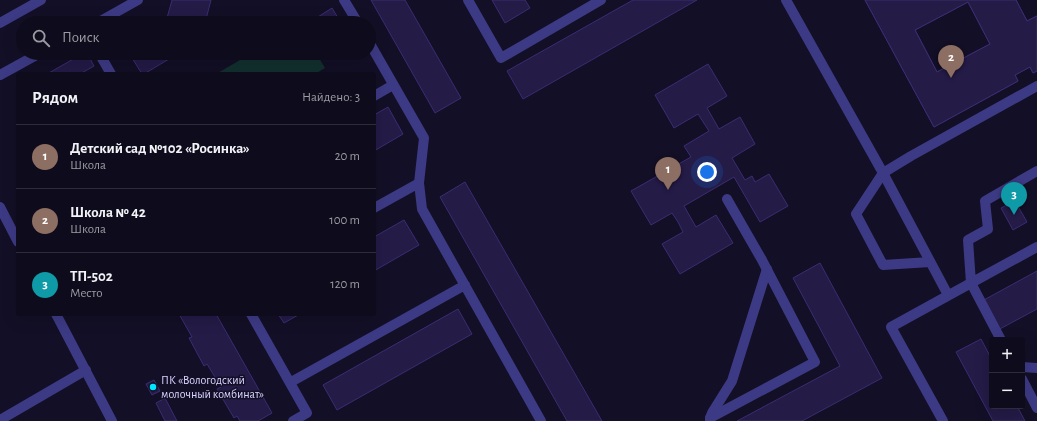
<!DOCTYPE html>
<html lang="ru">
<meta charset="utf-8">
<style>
body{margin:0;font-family:"Alegreya Sans",sans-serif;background:#1c1929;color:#f1f3f6}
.controls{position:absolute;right:12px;bottom:12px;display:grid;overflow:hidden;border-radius:4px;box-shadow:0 4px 16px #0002}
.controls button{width:36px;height:36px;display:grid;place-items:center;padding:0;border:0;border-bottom:1px solid #2e2b3b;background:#0e0b1c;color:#f1f3f6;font:20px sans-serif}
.you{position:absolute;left:707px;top:172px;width:14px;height:14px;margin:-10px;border:3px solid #fff;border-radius:50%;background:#1a73e8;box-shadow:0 0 0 6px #1a73e833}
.badge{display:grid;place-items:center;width:26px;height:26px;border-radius:50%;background:#7c3aed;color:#fff;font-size:13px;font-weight:700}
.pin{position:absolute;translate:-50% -33px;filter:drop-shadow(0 1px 2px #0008)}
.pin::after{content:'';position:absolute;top:21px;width:14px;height:12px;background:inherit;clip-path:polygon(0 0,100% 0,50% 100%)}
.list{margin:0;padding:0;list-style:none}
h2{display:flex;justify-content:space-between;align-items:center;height:52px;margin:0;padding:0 16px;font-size:17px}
h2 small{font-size:13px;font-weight:400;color:#9b9ba3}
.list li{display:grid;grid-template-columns:26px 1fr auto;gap:12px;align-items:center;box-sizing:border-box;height:64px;padding:0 16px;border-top:1px solid #2e2b3b}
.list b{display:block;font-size:15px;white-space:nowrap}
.list p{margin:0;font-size:13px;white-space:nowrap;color:#9b9ba3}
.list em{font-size:13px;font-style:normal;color:#9b9ba3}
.icon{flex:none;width:22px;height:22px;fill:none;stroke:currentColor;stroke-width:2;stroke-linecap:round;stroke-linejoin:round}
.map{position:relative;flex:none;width:1037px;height:421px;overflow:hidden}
.search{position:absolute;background:#0e0b1c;box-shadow:0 4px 16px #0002;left:16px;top:16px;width:360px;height:44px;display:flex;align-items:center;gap:10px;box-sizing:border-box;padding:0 14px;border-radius:22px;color:#9b9ba3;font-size:15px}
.panel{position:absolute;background:#0e0b1c;box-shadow:0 4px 16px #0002;left:16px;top:72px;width:360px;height:244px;border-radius:4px}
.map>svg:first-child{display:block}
</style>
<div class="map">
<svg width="1037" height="421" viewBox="0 0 1037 421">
<rect width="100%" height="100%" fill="#130f26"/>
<polygon fill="#12302f" points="252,53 316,53 325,68 315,74 216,74"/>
<g fill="#241b47" stroke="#3b2d73" fill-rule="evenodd">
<polygon points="172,0 211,0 205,23 158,23 167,18"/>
<polygon points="371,0 405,0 461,98 435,113"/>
<polygon points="492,0 525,0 530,8 505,23"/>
<polygon points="633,0 697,0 523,99 507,71"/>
<path d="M865,0H1016L1027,21L1037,16V71L1033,73L1030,67L1015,75L1018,81L934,127ZM968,2L990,44L937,72L915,30Z"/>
<path d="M865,0H1016L1027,21L1037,16V71L1033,73L1030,67L1015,75L1018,81L934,127ZM968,2L990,44L937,72L915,30Z"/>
<polygon points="332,8 341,23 311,23 310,22"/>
<polygon points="84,53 87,53 94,66 80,74 47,74"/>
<polygon points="129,53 179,53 144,74 142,74"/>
<polygon points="708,64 727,96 707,108 719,129 740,117 755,144 732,158 745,180 752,176 755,182 769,174 788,206 760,222 734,177 684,206 696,227 716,215 733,243 680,274 662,244 683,232 678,222 672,213 651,225 631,191 691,157 684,146 709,131 698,114 674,128 655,95"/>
<polygon points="388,107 403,134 374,151 374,115"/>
<polygon points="465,182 602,421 567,421 440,197"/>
<polygon points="1015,201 1027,222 1013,230 1001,208"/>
<polygon points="404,220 419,245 374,271 374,237"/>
<polygon points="820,263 882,378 802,421 737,421 840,366 793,278"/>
<polygon points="1037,271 1037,309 998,330 982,301"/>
<polygon points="458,309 472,334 337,410 323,385"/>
<polygon points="179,314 216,314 272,413 258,421 240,421 237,416 234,418 217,389 221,387 207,364 204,366 189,338 192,337"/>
<polygon points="278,314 300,314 284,323"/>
<polygon points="981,339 992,360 992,406 1017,406 1025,421 993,421 956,352"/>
<polygon points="154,380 160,391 152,395 146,384"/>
<polygon points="165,398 177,421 165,421 156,403"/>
</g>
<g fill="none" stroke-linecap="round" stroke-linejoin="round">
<g stroke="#3d3a85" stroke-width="10">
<polyline points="344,0 358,23"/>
<polyline points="468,0 501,58 601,0"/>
<polyline points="786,0 883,173 948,295"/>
<polyline points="0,23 41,0"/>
<polyline points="97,23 138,0"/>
<polyline points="369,42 424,138 419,183"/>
<polyline points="99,53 111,74"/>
<polyline points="0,75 40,53"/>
<polyline points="374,96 393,85"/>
<polyline points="1037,171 985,201 988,229 968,240 971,283 1037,247"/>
<polyline points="0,207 18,242"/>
<polyline points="374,208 419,183 422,209 541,421"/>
<polyline points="930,262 883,265 856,214 883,173 911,156 1037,86"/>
<polyline points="56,314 112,421"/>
<polyline points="251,314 307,413 293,421"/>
<polyline points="1022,367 1037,368"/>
<polyline points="1022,379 1037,408"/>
<polyline points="291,382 465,285"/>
<polyline points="710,418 712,413 732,381 767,269"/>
<polyline points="0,420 86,370"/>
<polyline points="710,421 710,418 815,362 762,260 727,199"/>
<polyline points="943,421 891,327 971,283 1001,340"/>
</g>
</g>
<circle fill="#00e5ff" stroke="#130f26" stroke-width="1.5" cx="153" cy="387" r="4"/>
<g text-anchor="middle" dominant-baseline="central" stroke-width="3" stroke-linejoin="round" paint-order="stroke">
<g font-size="12" fill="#d9d4ff" stroke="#130f26" text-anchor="start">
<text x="161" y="380">ПК «Вологодский<tspan x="161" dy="14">молочный комбинат»</tspan></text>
</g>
</g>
</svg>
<div class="controls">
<button>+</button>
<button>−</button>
</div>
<div class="you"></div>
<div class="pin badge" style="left:668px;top:190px;background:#8d6e63">1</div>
<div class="pin badge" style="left:951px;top:78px;background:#8d6e63">2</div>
<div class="pin badge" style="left:1014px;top:215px;background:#0f9aa8">3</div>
<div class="search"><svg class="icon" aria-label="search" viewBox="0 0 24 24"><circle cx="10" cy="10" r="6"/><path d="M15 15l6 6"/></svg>Поиск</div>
<section class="panel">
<h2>Рядом<small>Найдено: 3</small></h2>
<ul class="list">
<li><span class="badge" style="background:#8d6e63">1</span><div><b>Детский сад №102 «Росинка»</b><p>Школа</p></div><em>20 m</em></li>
<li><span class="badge" style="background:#8d6e63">2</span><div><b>Школа № 42</b><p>Школа</p></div><em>100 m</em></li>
<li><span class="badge" style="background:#0f9aa8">3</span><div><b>ТП-502</b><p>Место</p></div><em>120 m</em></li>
</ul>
</section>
</div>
